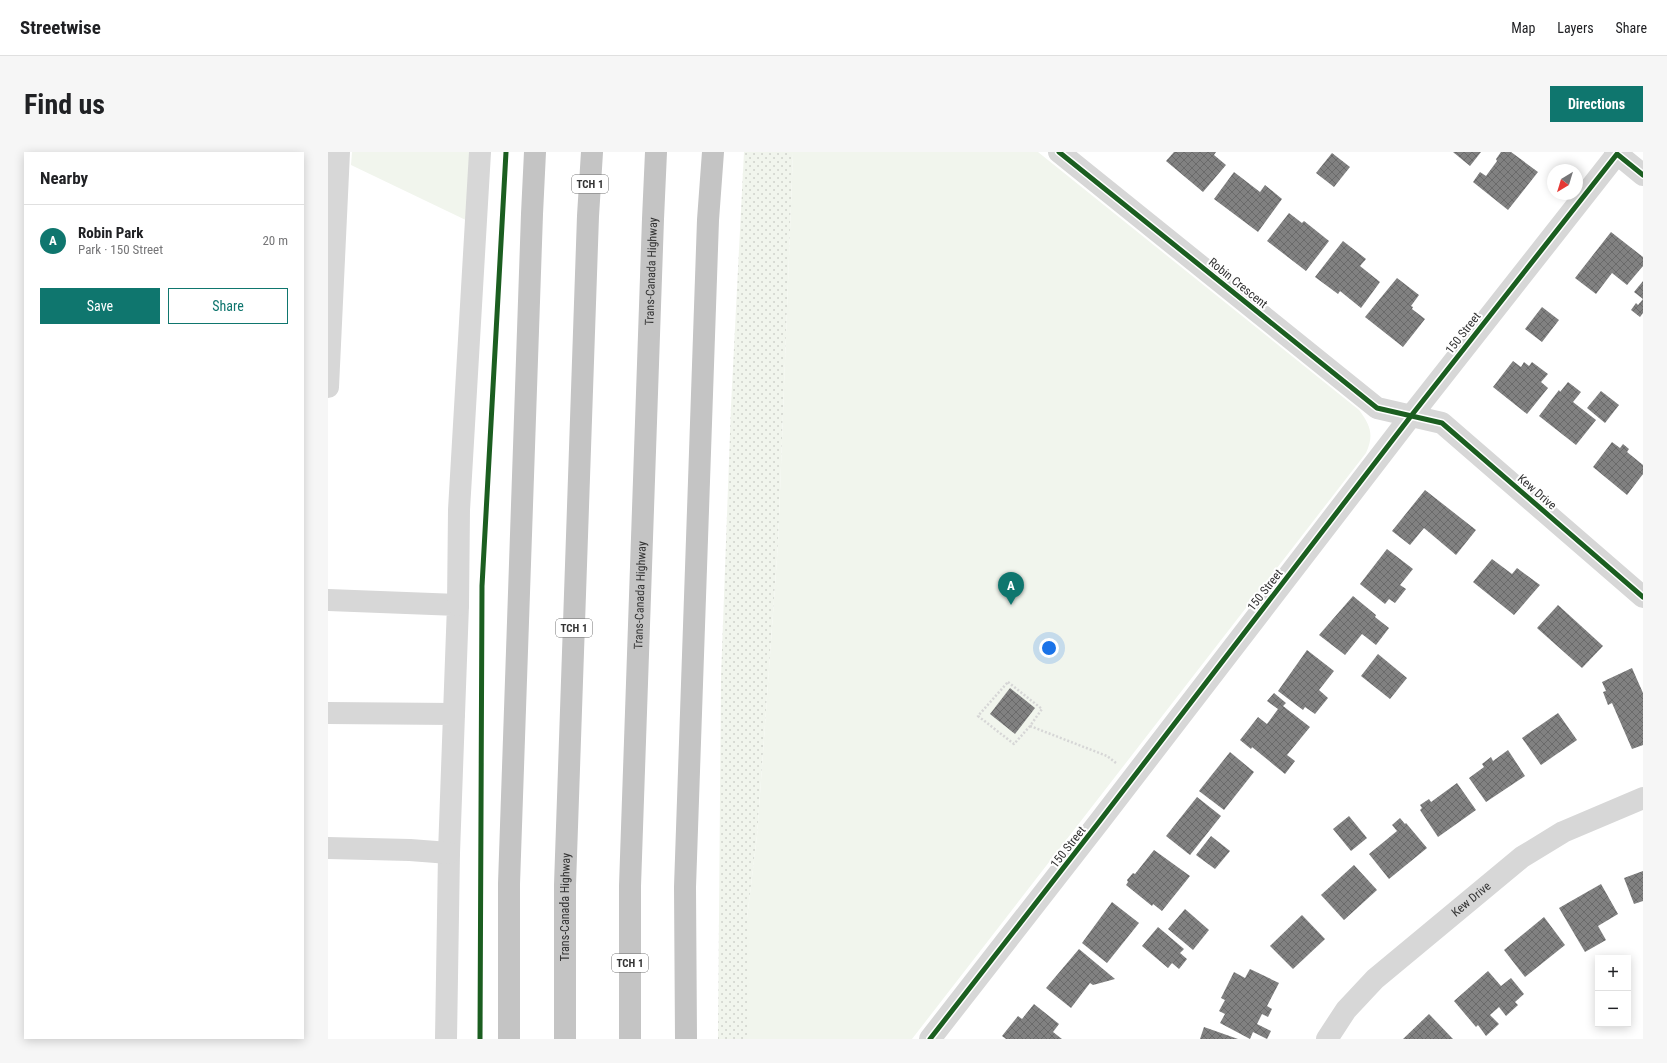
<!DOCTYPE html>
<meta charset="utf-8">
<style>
body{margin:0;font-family:"Roboto Condensed",sans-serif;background:#f6f6f6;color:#202124}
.controls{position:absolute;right:12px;bottom:12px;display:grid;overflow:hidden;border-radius:0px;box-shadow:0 2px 10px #0003}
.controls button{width:36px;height:36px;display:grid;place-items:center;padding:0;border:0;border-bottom:1px solid #e0e0e0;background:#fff;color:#202124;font:20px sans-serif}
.compass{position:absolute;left:1219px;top:12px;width:36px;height:36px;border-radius:50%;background:#fff;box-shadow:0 2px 10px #0003;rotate:218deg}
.you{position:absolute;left:721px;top:496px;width:14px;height:14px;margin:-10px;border:3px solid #fff;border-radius:50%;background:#1a73e8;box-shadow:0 0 0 6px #1a73e833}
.badge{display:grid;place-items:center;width:26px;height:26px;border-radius:50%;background:#0f766e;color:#fff;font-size:13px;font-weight:700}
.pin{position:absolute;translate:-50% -33px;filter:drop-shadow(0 1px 2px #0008)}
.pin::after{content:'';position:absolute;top:21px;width:14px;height:12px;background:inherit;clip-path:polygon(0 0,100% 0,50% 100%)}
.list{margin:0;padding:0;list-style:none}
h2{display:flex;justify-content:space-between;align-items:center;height:52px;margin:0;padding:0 16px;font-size:17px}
h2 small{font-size:13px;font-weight:400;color:#757577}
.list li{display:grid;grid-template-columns:26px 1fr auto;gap:12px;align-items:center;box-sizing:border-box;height:72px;padding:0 16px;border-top:1px solid #e0e0e0}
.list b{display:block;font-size:15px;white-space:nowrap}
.list p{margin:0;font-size:13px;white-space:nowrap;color:#757577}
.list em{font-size:13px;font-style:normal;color:#757577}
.actions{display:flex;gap:8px;padding:12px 16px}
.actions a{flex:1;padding:9px 0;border:1px solid #0f766e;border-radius:0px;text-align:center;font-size:14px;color:#0f766e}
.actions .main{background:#0f766e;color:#fff}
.map{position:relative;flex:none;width:1315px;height:887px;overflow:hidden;border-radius:0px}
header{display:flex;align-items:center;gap:24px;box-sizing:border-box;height:56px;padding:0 20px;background:#fff;border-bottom:1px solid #e0e0e0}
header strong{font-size:19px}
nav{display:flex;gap:22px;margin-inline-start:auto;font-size:14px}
.intro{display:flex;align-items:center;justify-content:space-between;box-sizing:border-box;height:96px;padding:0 24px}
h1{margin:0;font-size:28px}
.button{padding:10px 18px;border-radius:0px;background:#0f766e;color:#fff;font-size:14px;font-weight:700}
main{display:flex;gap:24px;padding:0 24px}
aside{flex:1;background:#fff;border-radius:0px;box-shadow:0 2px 10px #0003}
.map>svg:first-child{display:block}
</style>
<header>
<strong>Streetwise</strong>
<nav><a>Map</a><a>Layers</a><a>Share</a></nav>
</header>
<div class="intro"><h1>Find us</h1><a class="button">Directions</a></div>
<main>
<aside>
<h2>Nearby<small></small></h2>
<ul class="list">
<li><span class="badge">A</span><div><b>Robin Park</b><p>Park · 150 Street</p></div><em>20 m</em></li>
</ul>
<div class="actions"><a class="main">Save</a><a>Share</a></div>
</aside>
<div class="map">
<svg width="1315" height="887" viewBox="0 0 1315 887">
<defs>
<pattern id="grass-dots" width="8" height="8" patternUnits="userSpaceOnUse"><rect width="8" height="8" fill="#f1f5ed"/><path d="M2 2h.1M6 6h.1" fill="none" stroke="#cfd2cc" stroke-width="1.8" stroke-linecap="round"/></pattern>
<pattern id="building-cross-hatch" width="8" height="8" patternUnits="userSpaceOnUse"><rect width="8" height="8" fill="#818181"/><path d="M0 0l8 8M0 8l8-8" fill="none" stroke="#6a6a6a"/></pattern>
</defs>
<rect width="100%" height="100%" fill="#fff"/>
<polygon fill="url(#grass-dots)" points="416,0 465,0 450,392 429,684 419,766 419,887 390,887 393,525 403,254"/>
<g fill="#f1f5ed">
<polygon points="24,0 149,0 144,71 23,13"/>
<path d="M465,0H710L1031,258C1043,274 1046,283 1038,301L584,887H419V766L429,684L450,392Z"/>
</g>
<g fill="url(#building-cross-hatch)">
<polygon points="846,0 888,0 886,3 898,13 875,40 838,9"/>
<polygon points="1125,0 1153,0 1142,14"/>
<polygon points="1173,0 1183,0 1210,20 1180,58 1145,30 1152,20 1158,24 1169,9 1168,7"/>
<polygon points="1004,1 1022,15 1006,35 988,21"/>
<polygon points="906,20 932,40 937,33 954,47 930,80 886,47"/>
<polygon points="961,61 974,71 976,69 1001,89 978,119 939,89"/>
<polygon points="1283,80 1315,105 1315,114 1299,133 1284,121 1268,142 1247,126"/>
<polygon points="1015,89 1038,107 1032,114 1052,130 1033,156 1012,139 1010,142 987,125"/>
<polygon points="1069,126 1091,143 1083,154 1085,155 1084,157 1097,167 1075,195 1037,165"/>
<polygon points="1315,129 1315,147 1306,140"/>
<polygon points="1315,147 1315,161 1312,165 1303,158 1308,151 1310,153"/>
<polygon points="1214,155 1231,168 1214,190 1197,177"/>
<polygon points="1185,209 1193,215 1196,210 1201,214 1204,210 1220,222 1213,230 1220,236 1199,262 1165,235"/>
<polygon points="1240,230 1253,240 1245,250 1268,268 1248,293 1211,264 1231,238 1232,240"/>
<polygon points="1273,239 1291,253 1277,271 1259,256"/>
<polygon points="1284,290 1292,296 1295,292 1301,297 1299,300 1315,313 1315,322 1299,343 1265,315"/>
<polygon points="1097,338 1148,378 1128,403 1096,376 1082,393 1064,379"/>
<polygon points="1059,397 1085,417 1072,433 1078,437 1067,451 1061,447 1057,452 1032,432"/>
<polygon points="1164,407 1184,422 1189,416 1212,433 1186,463 1145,430"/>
<polygon points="1025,444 1048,463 1047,465 1061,476 1048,493 1034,482 1017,503 991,483"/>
<polygon points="1230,453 1275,494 1254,516 1209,476"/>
<polygon points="979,498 1006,519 991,538 1000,546 987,562 977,555 975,558 950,539"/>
<polygon points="1050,502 1079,526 1062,547 1033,524"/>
<polygon points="1304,516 1315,541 1315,593 1304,597 1284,551 1280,553 1275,540 1278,539 1274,530"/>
<polygon points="682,536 707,556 687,582 662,562"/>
<polygon points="946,541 958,551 955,554 982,575 959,603 967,609 957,622 924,595 923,597 912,588 930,565 939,572 950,557 939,549"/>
<polygon points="1230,561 1249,588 1213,613 1194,586"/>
<polygon points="1180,598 1197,624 1158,650 1141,626 1156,615 1154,612 1163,605 1165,609"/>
<polygon points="902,600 926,620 896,658 871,639"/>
<polygon points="1129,631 1148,658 1110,685 1092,658 1094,656 1092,653 1101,647 1103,650"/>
<polygon points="869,645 893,664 862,703 838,684"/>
<polygon points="1021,664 1039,686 1023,699 1005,677"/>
<polygon points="1072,666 1077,672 1078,671 1099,696 1061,727 1041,702 1069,679 1064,673"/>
<polygon points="883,684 902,699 887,717 868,703"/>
<polygon points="826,698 862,724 834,759 825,752 824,754 798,733 800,730 799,728 805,721 807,722"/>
<polygon points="1026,713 1049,738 1016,768 993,743"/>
<polygon points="1315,719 1315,749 1306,752 1296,726"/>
<polygon points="1273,732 1290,762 1270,774 1278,788 1257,800 1231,756"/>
<polygon points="784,750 811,771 779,811 754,791"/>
<polygon points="857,757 881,778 865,798 840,777"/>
<polygon points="974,763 997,787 965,817 942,794"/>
<polygon points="1216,765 1237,793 1197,825 1176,798"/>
<polygon points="830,775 856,797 852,801 859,807 851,817 844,811 840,816 814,794"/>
<polygon points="751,797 787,827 765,833 762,831 743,856 718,836"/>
<polygon points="922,817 951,831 939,854 944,857 940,865 934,862 929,872 943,879 939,887 925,880 922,887 892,871 897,862 891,859 897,848 893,846 906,820 917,826"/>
<polygon points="1160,819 1173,834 1183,826 1196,842 1187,850 1190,853 1178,864 1171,855 1162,863 1171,872 1158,884 1150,873 1148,875 1126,849"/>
<polygon points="706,852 731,872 725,880 734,887 678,887 674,884 690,864 694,867"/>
<polygon points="1101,862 1125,887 1075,887"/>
<polygon points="876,875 910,887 872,887"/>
</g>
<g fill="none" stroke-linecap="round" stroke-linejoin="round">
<g stroke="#d6d6d6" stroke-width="2.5" stroke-dasharray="2 2" stroke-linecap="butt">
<polygon points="680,530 714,557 702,574 686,592 650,564"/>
<polyline points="702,574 779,604 788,611"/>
</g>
<g stroke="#d7d7d7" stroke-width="22">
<polyline points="731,0 1049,256 1114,271 1315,445"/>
<polyline points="1287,0 1315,23"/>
<polyline points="0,235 11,0"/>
<polyline points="0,448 130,453 126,562"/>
<polyline points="130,453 131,358 152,0"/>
<polyline points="0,561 126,562 121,701 118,887"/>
<polyline points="0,696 82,698 121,701"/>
<polyline points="602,887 771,670 1083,264 1289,2"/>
<path id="s1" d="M999,887L1018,858L1047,827L1194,705L1235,680L1315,646"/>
</g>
<g stroke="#c4c4c4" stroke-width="22">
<polyline points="181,887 181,732 204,62 207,0"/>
<path id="s2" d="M237,887V733L260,64L264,0"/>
<path id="s3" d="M302,887V734L325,67L328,0"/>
<polyline points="358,887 357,735 380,68 385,0"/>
</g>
<defs>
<g id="cycleway">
<polyline points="731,0 1049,256 1114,271 1315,445"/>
<polyline points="152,887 154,434 178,0"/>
<polyline points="602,887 771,670 1083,264 1289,2 1315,23"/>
</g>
</defs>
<use href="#cycleway" stroke="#fff" stroke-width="8"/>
<use href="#cycleway" stroke="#1b5e20" stroke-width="5"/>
</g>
<g text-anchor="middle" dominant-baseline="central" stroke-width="4" stroke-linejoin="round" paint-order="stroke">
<g fill="#fff" stroke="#707070" stroke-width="1">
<rect x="244" y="23" width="36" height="18" rx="3"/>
<rect x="228" y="467" width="36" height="18" rx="3"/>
<rect x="284" y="802" width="36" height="18" rx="3"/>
</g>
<g font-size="11" font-weight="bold" fill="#333">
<text x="262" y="32">TCH 1</text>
<text x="246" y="476">TCH 1</text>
<text x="302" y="811">TCH 1</text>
</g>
<g font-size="12" fill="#333" stroke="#fff">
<text stroke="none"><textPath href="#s3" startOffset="768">Trans-Canada Highway</textPath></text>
<text transform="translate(910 131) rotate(39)">Robin Crescent</text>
<text transform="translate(1135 181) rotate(-52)">150 Street</text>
<text transform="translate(1209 340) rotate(41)">Kew Drive</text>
<text transform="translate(937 438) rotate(-52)">150 Street</text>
<text stroke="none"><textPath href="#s3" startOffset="444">Trans-Canada Highway</textPath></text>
<text transform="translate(740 695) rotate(-52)">150 Street</text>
<text stroke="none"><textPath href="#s1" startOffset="202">Kew Drive</textPath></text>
<text stroke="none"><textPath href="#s2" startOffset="132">Trans-Canada Highway</textPath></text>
</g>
</g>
</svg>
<div class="controls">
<button>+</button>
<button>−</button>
</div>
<svg class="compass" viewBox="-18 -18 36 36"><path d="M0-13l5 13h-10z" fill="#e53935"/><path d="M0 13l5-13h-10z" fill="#757577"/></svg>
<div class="you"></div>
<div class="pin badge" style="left:683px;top:453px">A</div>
</div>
</main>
